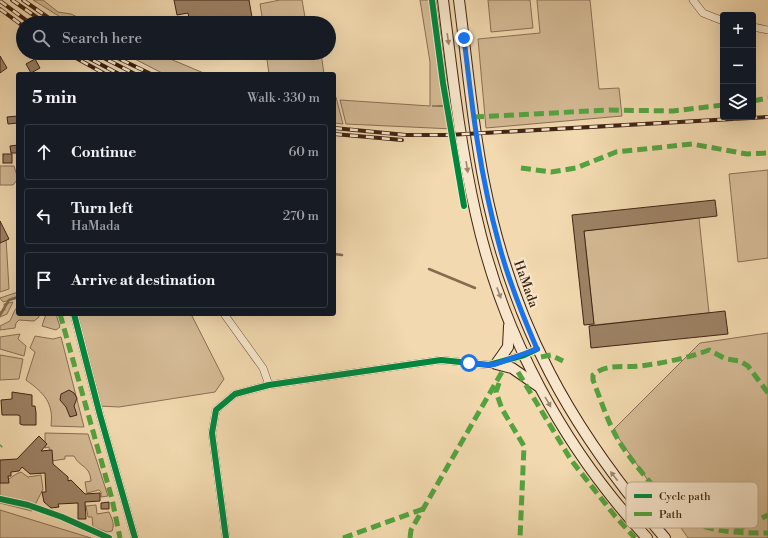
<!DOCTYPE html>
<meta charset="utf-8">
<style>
body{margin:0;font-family:"Libre Bodoni",serif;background:#20242c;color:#f1f3f6}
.controls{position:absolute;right:12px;top:12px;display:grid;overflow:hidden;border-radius:4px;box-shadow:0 4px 16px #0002}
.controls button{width:36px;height:36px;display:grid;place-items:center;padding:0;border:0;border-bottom:1px solid #363941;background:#171b24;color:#f1f3f6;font:20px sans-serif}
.stop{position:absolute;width:12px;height:12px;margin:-9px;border:3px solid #1a73e8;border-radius:50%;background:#fff}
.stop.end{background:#1a73e8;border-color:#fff;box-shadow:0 1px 4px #0008}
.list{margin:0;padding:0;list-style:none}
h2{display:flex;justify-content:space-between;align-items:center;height:52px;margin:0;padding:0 16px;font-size:17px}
h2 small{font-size:13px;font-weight:400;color:#9ea1a6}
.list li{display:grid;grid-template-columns:26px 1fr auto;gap:12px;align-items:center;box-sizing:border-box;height:56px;margin:0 8px 8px;padding:0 8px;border:1px solid #363941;border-radius:4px}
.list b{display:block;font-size:15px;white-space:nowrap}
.list p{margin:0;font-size:13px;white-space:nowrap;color:#9ea1a6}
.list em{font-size:13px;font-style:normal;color:#9ea1a6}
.icon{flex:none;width:22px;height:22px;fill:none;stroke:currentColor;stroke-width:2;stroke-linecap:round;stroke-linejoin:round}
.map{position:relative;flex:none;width:768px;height:538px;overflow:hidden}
.search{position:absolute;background:#171b24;box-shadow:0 4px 16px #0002;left:16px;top:16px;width:320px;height:44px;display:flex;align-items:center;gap:10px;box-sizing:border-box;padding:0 14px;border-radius:22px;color:#9ea1a6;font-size:15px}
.panel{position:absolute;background:#171b24;box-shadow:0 4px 16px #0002;left:16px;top:72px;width:320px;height:244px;border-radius:4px}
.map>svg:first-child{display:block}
</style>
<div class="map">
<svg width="768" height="538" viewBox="0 0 768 538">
<rect width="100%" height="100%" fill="#f2d9af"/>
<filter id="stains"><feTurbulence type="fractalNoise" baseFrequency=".005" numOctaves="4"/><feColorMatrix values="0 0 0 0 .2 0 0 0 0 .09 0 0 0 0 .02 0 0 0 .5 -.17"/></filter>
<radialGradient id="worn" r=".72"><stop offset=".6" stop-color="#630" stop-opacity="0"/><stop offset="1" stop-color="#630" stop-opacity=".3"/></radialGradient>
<g fill="#d4ba95" stroke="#8a6f54">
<polygon points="33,0 43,0 58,12 71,14 90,23 70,23"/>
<polygon points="280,0 302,0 306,23 263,23 260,4"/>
<polygon points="420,0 436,0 450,105 432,106 450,107 453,129 346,124 340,100 430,106 430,62"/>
<polygon points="488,0 530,0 533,28 491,32"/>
<polygon points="537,0 590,0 599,89 619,88 622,116 486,128 478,39 540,33"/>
<polygon points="123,53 156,53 206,74 164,74"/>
<polygon points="266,53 321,53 324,74 269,74"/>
<polygon points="336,97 343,124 334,123 334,98"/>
<polygon points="0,166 14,166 18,179 13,185 0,185"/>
<polygon points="768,170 768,258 738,262 729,174"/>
<polygon points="699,218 709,313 594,325 584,231"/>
<polygon points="6,238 9,289 0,292 0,240"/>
<polygon points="18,292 18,298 3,302 0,298"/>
<polygon points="13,302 7,314 0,317 0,312 5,310 4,304"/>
<polygon points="18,306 18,314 39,314 39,317 34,321 19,320 16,323 15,328 0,330 0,326 10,321 15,310"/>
<polygon points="46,314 56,314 60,327 56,330 42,326"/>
<polygon points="77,314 191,314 224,379 215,392 119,407 99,406"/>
<polygon points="768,333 768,538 688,538 613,430 700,343"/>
<polygon points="20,334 18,339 26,346 24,356 0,349 0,337"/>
<path d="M35,336L53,339L61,337L84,427L51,426C54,403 44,393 26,380L35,352L30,348Z"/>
<polygon points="0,355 23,359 19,379 0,380"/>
<path d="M45,433L88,434L108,496L101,497V492L99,490L87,493L85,482L91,481C90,465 80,468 74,456H65V459L51,461L49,447L45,448Z"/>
<path d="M21,472L28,477L41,475L43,489L32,511L0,503V483C9,481 12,475 21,472Z"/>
<path d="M96,505L97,514L109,512C112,519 115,524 112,531L107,532L93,527L92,517H88L86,506Z"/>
<polygon points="0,510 91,538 0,538"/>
</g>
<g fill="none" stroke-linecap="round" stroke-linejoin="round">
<g stroke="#866b51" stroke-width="2.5">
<polyline points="334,254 342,255"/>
<polyline points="429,269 475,288"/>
<polyline points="0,315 9,300 18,297"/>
</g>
</g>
<g fill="#9d8265" stroke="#402414">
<polygon points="174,0 249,0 253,23 190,23 188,13 177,15"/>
<polygon points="0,56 7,68 0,73"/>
<polygon points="35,59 40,68 31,73 26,64"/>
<polygon points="18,116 18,123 8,124 7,117"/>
<polygon points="18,145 18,153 11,153 10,146"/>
<rect x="3" y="154" width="9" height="9"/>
<polygon points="715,200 717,216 584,231 594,324 584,325 572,215"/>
<polygon points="0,221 9,239 0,243"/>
<polygon points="725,311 728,334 591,348 589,326"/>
<polygon points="69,390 74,393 77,398 74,406 77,415 70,417 66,407 60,400 61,394"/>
<polygon points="12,392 32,395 32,406 35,406 36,413 36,425 23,425 20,424 20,416 18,415 2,415 1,400 12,399"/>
<polygon points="39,436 47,444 41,451 52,450 53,464 68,477 68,481 71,480 85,494 100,493 100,501 85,502 86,519 78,519 78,503 58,504 59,507 51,508 44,502 42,492 46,492 45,473 30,474 22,467 19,471 11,472 11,476 8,476 9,483 0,483 0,460 17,459"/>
<polygon points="109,502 109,509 101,509 101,503"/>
</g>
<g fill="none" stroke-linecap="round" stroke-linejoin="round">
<defs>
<g id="minor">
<polyline points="693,0 703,13 723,21"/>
<polyline points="753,27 768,30"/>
<polyline points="74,314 100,415 135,538"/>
<polyline points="224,314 263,368 269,385"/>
<polyline points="226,538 212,433 216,410 235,394 269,385 441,360 489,365 524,355 537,349"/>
</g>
<g id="secondary">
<path d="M443,0C452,72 460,145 476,215C503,336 563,447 647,538"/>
<path d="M459,0C467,61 472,122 484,182C512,324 571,430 665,538"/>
<polyline points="509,326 508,347 496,364 512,368 538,386"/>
</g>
</defs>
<use href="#minor" stroke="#6c513b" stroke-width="8"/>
<use href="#secondary" stroke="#402414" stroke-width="12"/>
<use href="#minor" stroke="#f7e6cb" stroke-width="7"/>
<use href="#secondary" stroke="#f7e6cb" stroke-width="10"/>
<defs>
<g id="rail">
<polyline points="12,0 45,23"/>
<polyline points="23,0 56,23"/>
<polyline points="0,1 30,23"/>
<polyline points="0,9 23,26"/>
<polyline points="67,53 105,74"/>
<polyline points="79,53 119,74"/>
<polyline points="94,53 135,74"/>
<polyline points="107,53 151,74"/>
<polyline points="334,128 406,135 448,135 768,117"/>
<polyline points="334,134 402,140"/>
</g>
</defs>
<use href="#rail" stroke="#402414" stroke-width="4"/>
<use href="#rail" stroke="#f7e6cb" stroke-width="2.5" stroke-dasharray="8" stroke-linecap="butt"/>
<g stroke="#54a33f" stroke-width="5" stroke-dasharray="10 5" stroke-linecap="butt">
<polyline points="753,101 768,98"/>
<polyline points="474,117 610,110 673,111 723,105"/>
<polyline points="521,168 551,172 576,168 616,152 692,144 747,154 768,153"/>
<polyline points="60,314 112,499 120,538"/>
<polyline points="541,357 551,355 563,361"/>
<polyline points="518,372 571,460 615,516 635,538"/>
<polyline points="499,383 496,392 502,409 524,446 520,538"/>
<path d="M768,393L748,366L740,361L726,359L709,350C687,358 664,363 640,366C624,368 607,363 593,375V380C600,398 606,417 615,434C626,457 677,518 702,526C724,533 745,533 768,533"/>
<polyline points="0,446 1,445"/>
<polyline points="735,531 768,515"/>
<polyline points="343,538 423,509"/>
<polyline points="410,538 411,530 502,372"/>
</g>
<defs>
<g id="cycleway">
<polyline points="432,0 443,83 464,206"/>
<polyline points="74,314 100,415 135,538"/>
<polyline points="0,499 28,505 62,517 109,538"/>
<polyline points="226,538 212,433 216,410 235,394 269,385 441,360 489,365 524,355 537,349"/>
</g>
</defs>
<use href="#cycleway" stroke="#f7e6cb" stroke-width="8"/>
<use href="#cycleway" stroke="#00873e" stroke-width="6"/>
</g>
<defs><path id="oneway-solid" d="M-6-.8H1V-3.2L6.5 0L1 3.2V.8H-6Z"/></defs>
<g fill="#9c8570">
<use href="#oneway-solid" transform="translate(448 39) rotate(82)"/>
<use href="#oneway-solid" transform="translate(467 167) rotate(81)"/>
<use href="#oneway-solid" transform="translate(499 293) rotate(70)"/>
<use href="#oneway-solid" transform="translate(548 402) rotate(60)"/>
<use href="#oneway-solid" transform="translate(614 476) rotate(-128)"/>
</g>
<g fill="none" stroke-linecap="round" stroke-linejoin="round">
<path stroke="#1a73e8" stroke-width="5" d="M464,38C472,107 480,176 499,244C508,280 522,314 537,349L496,364L489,365L469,363"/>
</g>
<g text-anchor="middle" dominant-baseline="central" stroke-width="4" stroke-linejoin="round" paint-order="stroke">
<g font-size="13" fill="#402414" stroke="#f7e6cb">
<text transform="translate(526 284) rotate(70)">HaMada</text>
</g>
</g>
<rect x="626" y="482" width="132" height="46" rx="6" fill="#f7e6cb" stroke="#c0ac94" stroke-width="1"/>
<rect x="634" y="494" width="18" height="4" fill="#00873e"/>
<rect x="634" y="512" width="18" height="4" fill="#54a33f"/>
<g font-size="11" fill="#402414">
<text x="659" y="500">Cycle path</text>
<text x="659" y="518">Path</text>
</g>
<rect width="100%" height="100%" filter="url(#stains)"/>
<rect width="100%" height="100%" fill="url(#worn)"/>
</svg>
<div class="controls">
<button>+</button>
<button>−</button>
<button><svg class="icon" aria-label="layers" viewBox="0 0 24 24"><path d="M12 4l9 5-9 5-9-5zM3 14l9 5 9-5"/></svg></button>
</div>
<div class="stop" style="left:469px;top:363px"></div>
<div class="stop end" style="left:464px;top:38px"></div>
<div class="search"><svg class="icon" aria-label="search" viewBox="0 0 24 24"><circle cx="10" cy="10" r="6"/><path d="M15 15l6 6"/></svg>Search here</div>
<section class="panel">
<h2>5 min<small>Walk · 330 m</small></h2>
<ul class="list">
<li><svg class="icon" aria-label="ahead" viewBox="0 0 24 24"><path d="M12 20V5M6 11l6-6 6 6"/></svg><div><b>Continue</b></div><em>60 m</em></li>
<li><svg class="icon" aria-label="left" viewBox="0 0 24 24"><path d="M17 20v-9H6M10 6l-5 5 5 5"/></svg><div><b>Turn left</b><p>HaMada</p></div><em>270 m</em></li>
<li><svg class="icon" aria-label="arrive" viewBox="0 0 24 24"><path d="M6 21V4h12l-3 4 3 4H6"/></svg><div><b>Arrive at destination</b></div></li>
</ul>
</section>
</div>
